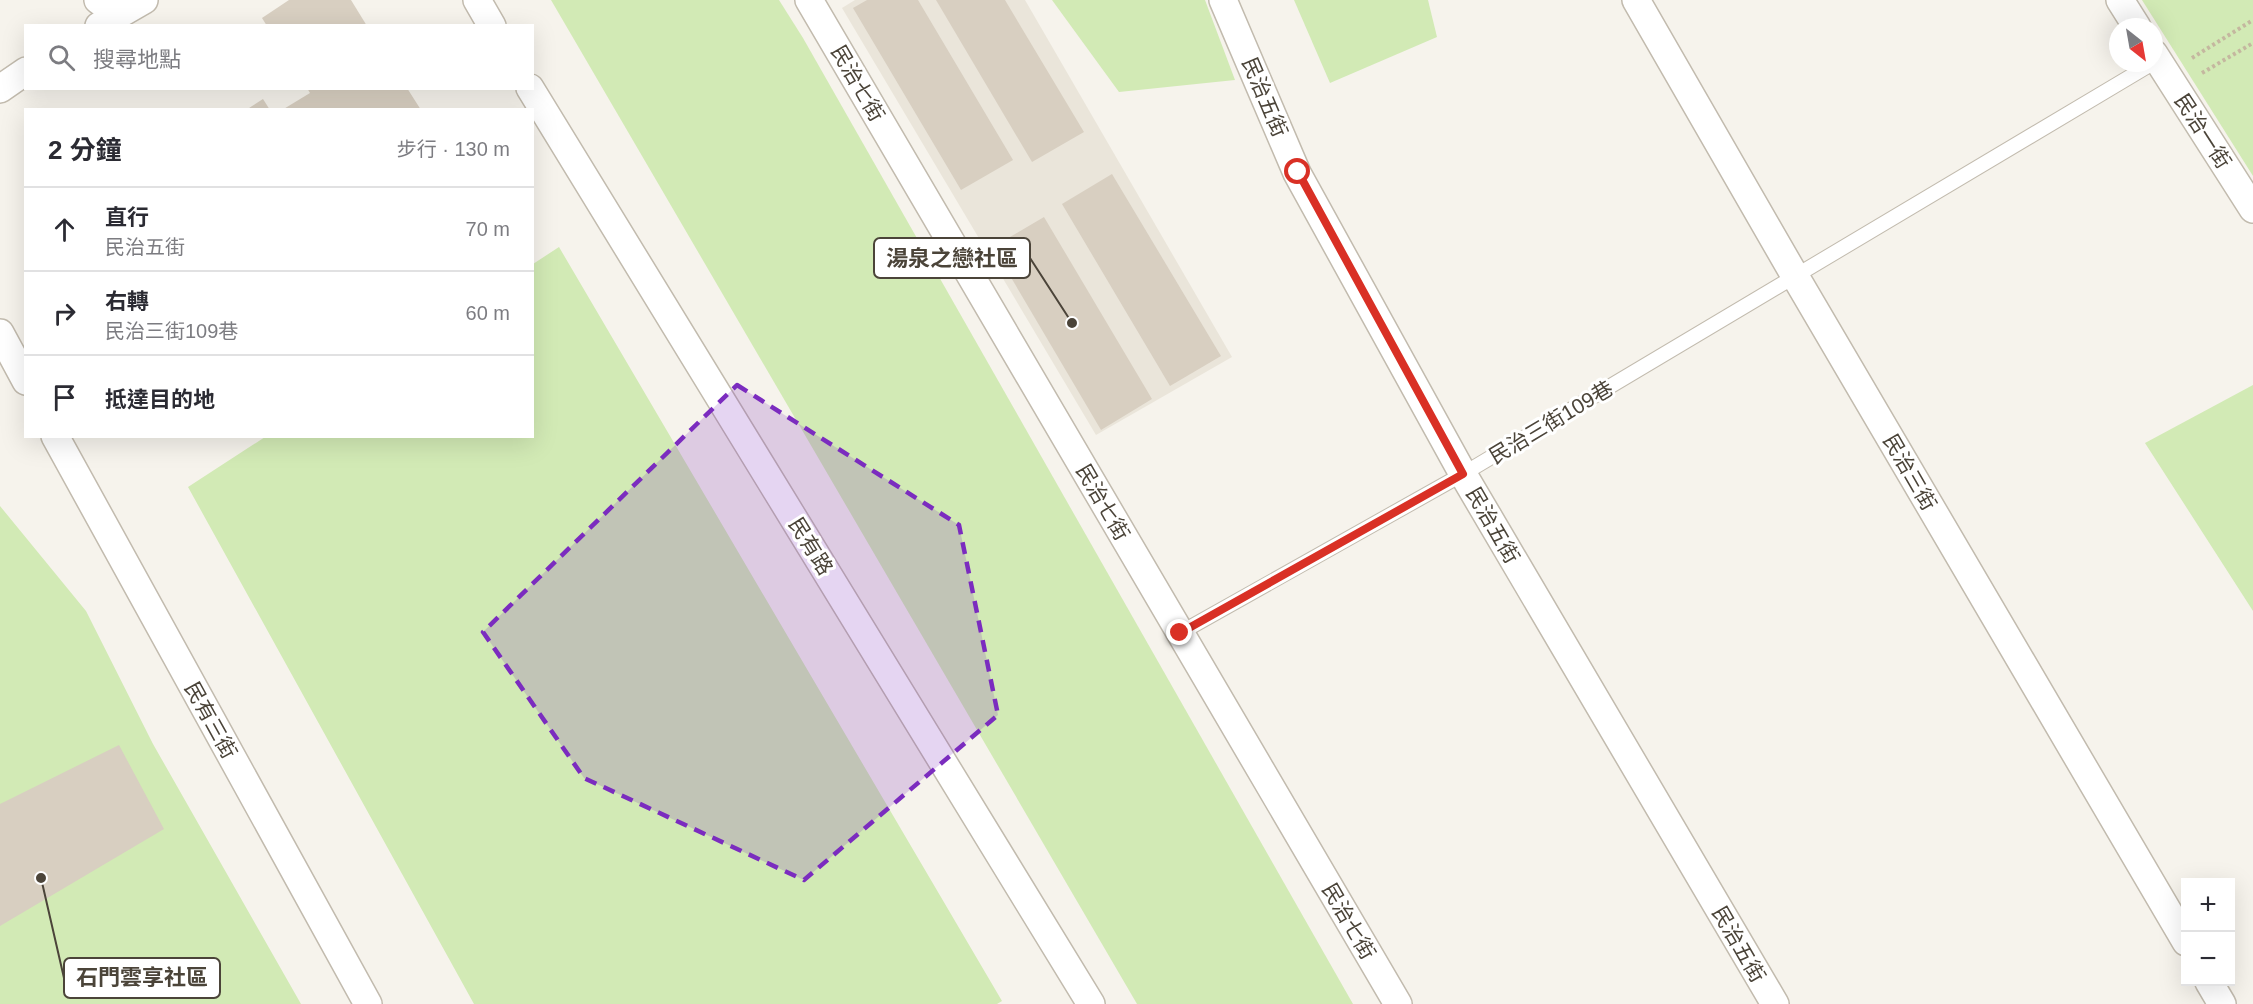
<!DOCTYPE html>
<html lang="zh-TW">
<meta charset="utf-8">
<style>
body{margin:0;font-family:Helvetica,"Noto Sans TC",sans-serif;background:#f7f7f7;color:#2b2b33}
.controls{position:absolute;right:18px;bottom:18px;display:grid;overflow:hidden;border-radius:0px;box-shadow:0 6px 24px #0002}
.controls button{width:54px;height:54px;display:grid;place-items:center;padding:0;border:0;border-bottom:2px solid #e1e1e2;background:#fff;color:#2b2b33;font:30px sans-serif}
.compass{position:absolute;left:2109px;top:18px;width:54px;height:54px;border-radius:50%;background:#fff;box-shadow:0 6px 24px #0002;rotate:149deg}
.stop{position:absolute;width:18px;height:18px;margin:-14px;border:4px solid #d93025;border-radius:50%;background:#fff}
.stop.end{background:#d93025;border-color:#fff;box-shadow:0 2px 6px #0008}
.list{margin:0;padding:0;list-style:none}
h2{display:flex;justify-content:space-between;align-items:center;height:78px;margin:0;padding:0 24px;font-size:26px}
h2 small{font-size:20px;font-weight:400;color:#7c7c81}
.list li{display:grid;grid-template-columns:39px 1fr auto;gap:18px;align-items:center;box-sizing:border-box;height:84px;padding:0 24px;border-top:2px solid #e1e1e2}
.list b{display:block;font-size:22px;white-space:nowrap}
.list p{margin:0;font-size:20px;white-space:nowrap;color:#7c7c81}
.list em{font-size:20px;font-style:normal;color:#7c7c81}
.icon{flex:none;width:33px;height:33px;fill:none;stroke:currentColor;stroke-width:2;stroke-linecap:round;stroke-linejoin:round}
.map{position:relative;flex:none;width:2253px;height:1004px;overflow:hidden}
.search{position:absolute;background:#fff;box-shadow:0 6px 24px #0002;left:24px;top:24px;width:510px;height:66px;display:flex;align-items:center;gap:15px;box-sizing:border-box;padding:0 21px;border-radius:0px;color:#7c7c81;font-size:22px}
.panel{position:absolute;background:#fff;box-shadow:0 6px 24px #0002;left:24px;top:108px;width:510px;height:330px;border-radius:0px}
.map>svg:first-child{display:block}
</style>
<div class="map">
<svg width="2253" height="1004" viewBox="0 0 2253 1004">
<rect width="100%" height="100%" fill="#f6f3ec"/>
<polygon fill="#eae5da" points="855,0 1025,0 1232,357 1096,435 842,8"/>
<g fill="#d2eab5">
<polygon points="551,0 779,0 803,38 1353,1004 1137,1004"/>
<polygon points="1052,0 1205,0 1235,80 1119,92"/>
<polygon points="1294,0 1428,0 1437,37 1330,83"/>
<polygon points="2142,0 2253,0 2253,176"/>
<polygon points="559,247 1002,1001 997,1004 474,1004 188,487 265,437 532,436 533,264"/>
<polygon points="2253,385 2253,611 2145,443"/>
<polygon points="0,506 86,611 153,744 301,1004 0,1004"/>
</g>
<g fill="#d8cfc1">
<polygon points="289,0 351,0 367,26 267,26 262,18"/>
<polygon points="867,0 918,0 1013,160 961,190 853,8"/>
<polygon points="936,0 1005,0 1084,132 1032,162"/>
<polygon points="307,88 407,88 421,110 282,110 310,93"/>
<polygon points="263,99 270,110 246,110"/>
<polygon points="1112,174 1221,356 1170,386 1062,204"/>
<polygon points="1044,217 1152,399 1101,430 993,247"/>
<polygon points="119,745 164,829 0,926 0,804"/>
</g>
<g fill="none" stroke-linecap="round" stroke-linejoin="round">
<defs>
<polyline id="service" points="1180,633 1463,474 2153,63"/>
<g id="minor">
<polyline points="98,0 118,15"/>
<polyline points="477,0 492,26"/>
<polyline points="809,0 1398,1004"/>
<polyline points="1223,0 1297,173 1463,474 1775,1004"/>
<polyline points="1636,0 1795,276 2186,942"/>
<polyline points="2120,0 2137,27"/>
<polyline points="99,26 144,0"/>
<polyline points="2154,54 2253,209"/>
<polyline points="530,88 1091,1004"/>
<polyline points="0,89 26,71"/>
<polyline points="0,333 26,381"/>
<polyline points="55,436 368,1004"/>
<polyline points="2209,982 2222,1004"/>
</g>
</defs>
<use href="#service" stroke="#c2bbae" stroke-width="16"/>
<use href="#minor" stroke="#c2bbae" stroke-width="30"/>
<g stroke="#c4b79f" stroke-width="4" stroke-dasharray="3 3" stroke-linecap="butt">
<polyline points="2192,58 2253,20"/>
<polyline points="2202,73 2253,43"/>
</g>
<use href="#service" stroke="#fff" stroke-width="14"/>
<use href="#minor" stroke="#fff" stroke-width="27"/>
</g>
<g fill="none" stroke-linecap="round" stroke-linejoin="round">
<polyline stroke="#d93025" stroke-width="8" points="1180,633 1463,474 1298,172"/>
</g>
<path fill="#7b2cbf" fill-opacity="0.2" stroke="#7b2cbf" stroke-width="4.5" stroke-dasharray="12 8" stroke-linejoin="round" d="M737,385L959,525L998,715L804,880L584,778L483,632Z"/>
<g text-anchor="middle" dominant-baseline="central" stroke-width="6" stroke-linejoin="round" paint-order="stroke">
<g font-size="21" fill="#4b4439" stroke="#fff">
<text transform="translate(858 83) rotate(60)">民治七街</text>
<text transform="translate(1265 97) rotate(67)">民治五街</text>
<text transform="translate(2203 131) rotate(57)">民治一街</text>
<text transform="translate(1551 422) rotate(-31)">民治三街109巷</text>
<text transform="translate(1910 472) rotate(60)">民治三街</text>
<text transform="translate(1103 502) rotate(60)">民治七街</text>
<text transform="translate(1493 525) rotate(60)">民治五街</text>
<text transform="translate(811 546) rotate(58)">民有路</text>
<text transform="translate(211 720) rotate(61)">民有三街</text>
<text transform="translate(1349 921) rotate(60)">民治七街</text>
<text transform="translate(1739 944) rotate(60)">民治五街</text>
</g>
</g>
<path fill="none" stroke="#4b4439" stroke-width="2" d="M1072 323L1030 258M41 878L64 978"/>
<g fill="#4b4439" stroke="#fff" stroke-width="2">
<circle cx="1072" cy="323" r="6"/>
<circle cx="41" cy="878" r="6"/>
</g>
<g fill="#fff" stroke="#4b4439" stroke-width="2">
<rect x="874" y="238" width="156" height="40" rx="6"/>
<rect x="64" y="958" width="156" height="40" rx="6"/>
</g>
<g font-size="22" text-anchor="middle" font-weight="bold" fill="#4b4439">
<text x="952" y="266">湯泉之戀社區</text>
<text x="142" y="985">石門雲享社區</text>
</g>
</svg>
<div class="controls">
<button>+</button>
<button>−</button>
</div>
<svg class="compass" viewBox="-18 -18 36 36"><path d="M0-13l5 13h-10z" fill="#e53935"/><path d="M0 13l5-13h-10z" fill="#7c7c81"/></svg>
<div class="stop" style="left:1298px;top:172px"></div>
<div class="stop end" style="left:1180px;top:633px"></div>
<div class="search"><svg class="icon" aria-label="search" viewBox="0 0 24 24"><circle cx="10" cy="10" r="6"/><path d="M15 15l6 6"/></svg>搜尋地點</div>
<section class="panel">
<h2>2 分鐘<small>步行 · 130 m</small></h2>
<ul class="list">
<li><svg class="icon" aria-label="ahead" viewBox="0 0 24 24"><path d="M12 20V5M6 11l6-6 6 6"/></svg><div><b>直行</b><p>民治五街</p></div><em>70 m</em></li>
<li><svg class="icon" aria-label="right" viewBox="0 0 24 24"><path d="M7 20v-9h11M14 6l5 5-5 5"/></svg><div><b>右轉</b><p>民治三街109巷</p></div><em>60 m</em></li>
<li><svg class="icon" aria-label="arrive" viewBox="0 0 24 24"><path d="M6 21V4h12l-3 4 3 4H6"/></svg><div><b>抵達目的地</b></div></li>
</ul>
</section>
</div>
